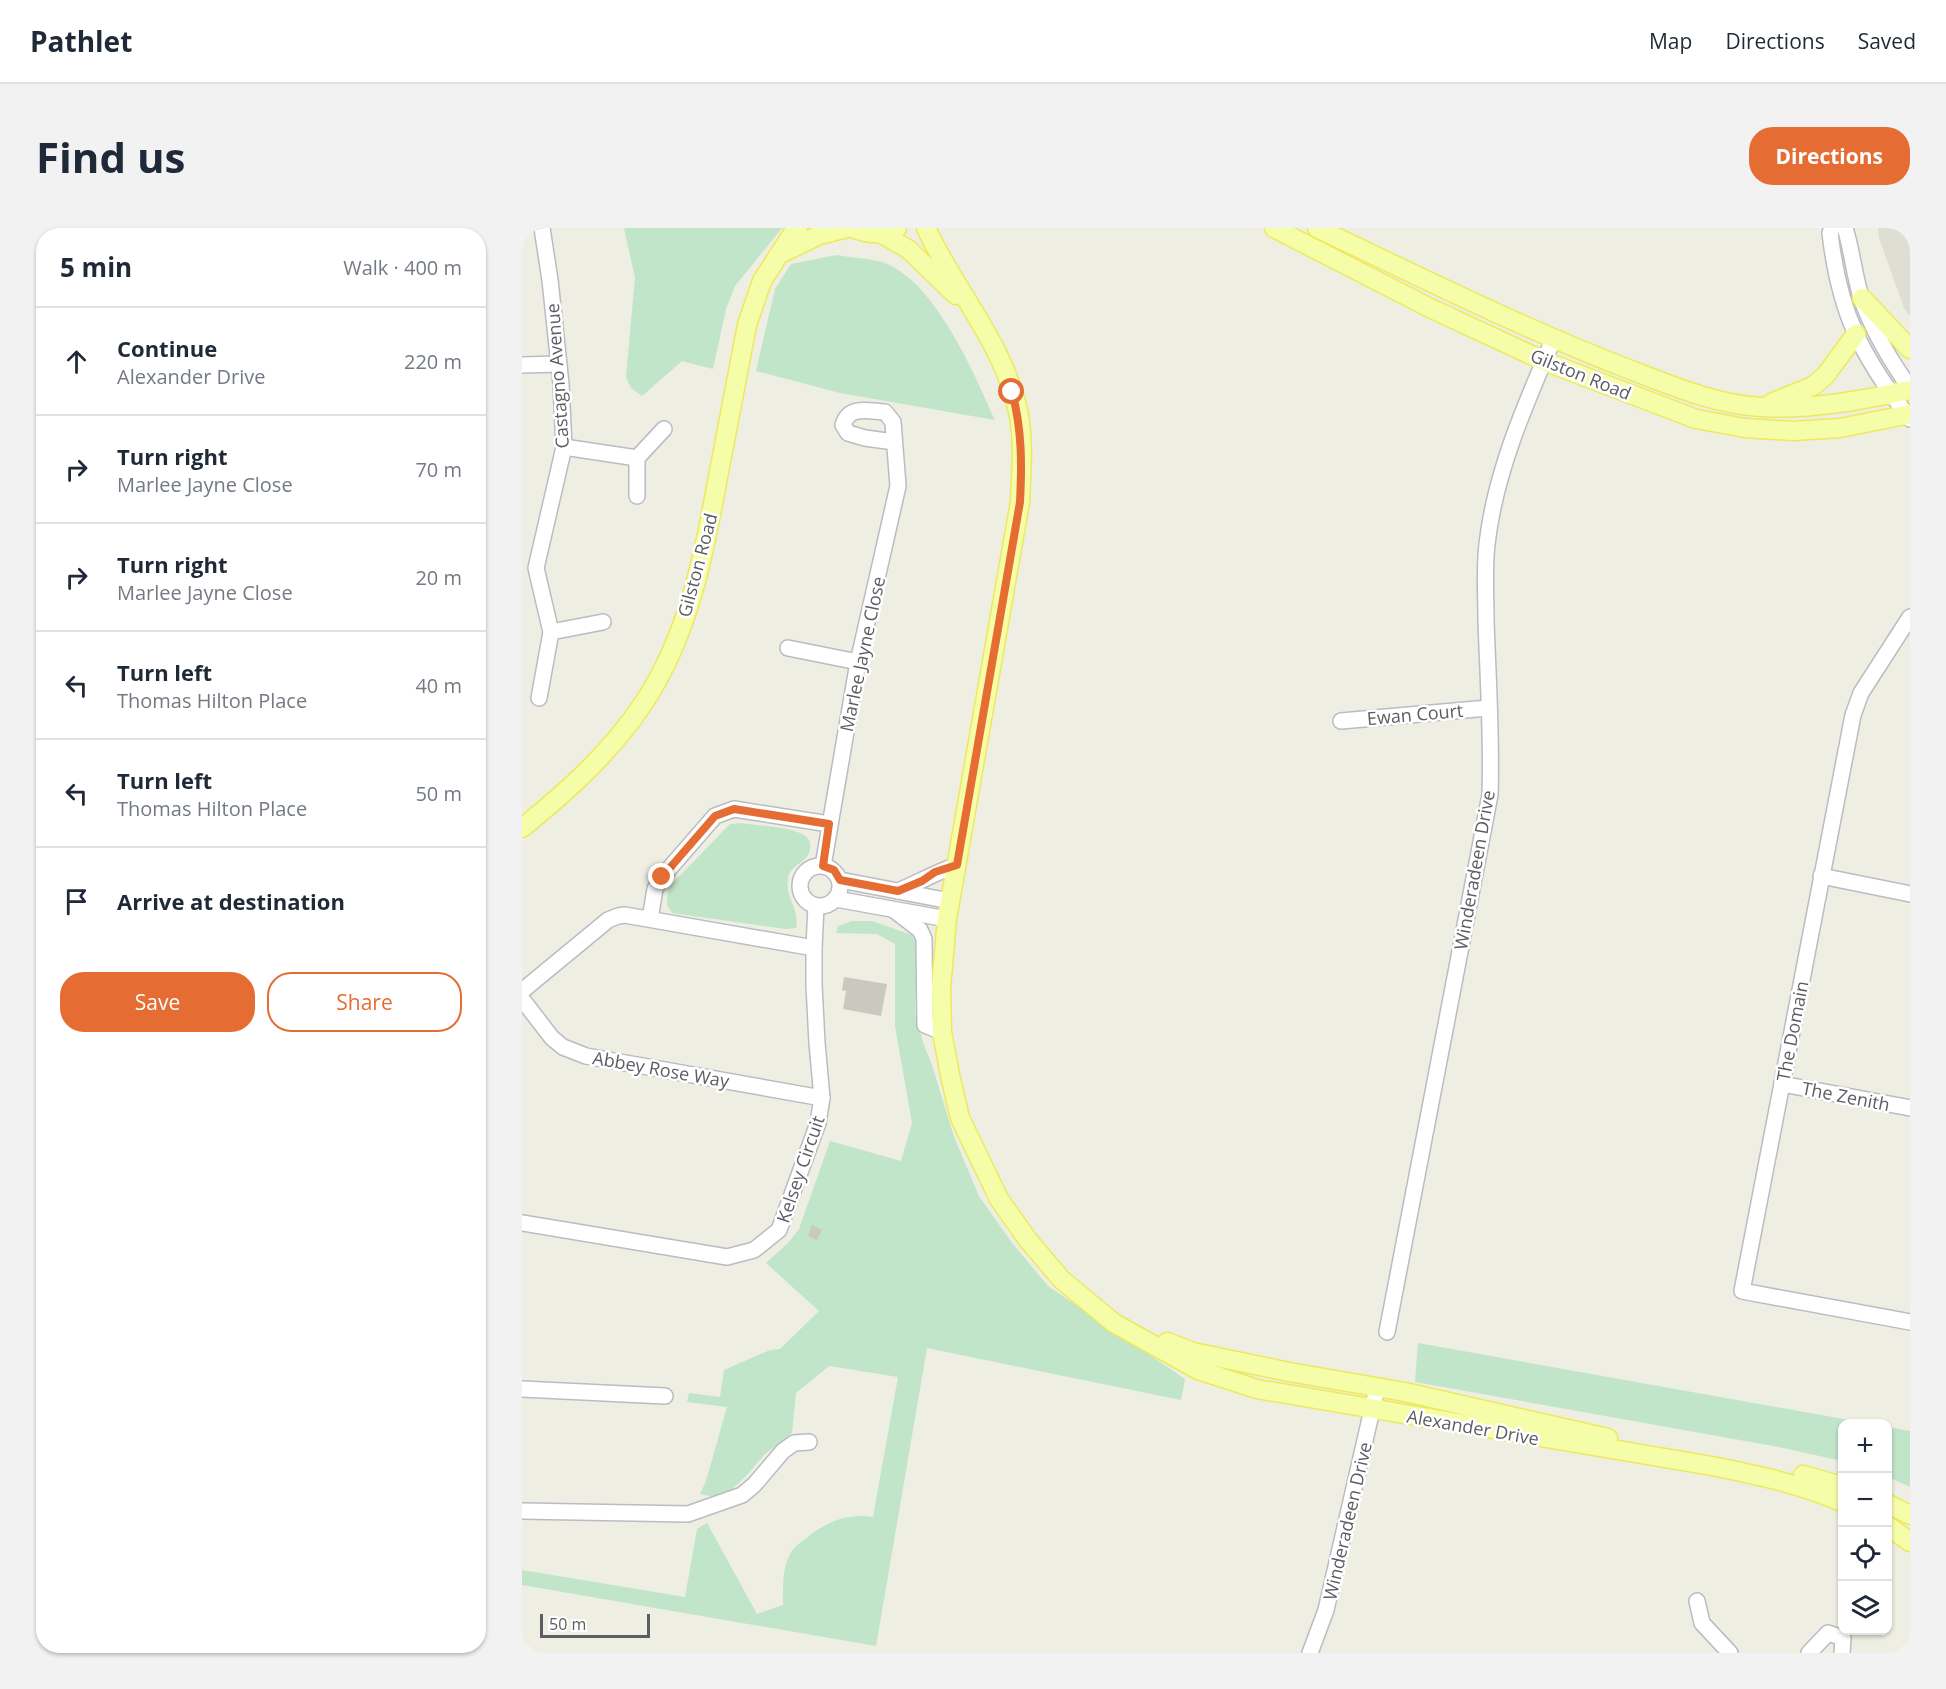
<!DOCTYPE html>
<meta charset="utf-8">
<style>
body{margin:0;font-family:"Open Sans",sans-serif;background:#f2f2f3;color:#1f2937}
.controls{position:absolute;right:18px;bottom:18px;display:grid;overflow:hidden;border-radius:12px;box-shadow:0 2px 4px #0004}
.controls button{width:54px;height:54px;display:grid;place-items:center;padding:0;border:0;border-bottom:2px solid #e0e1e3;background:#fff;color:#1f2937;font:30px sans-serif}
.scale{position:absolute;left:18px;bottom:15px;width:110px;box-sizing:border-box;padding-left:6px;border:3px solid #5c5d64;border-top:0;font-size:16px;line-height:21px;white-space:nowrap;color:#5c5d64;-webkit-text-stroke:4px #fff;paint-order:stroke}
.stop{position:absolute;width:18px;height:18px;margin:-14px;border:4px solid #e56c32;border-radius:50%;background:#fff}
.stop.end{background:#e56c32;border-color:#fff;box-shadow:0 2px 6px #0008}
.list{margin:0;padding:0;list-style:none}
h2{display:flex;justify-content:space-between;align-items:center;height:78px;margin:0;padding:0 24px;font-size:26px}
h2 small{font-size:20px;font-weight:400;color:#747a83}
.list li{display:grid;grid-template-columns:39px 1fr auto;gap:18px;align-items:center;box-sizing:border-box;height:108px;padding:0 24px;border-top:2px solid #e0e1e3}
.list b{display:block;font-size:22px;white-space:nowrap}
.list p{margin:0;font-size:20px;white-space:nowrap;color:#747a83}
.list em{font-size:20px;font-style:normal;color:#747a83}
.actions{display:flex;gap:12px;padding:18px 24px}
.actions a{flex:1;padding:14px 0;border:2px solid #e56c32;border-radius:24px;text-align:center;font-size:21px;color:#e56c32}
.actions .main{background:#e56c32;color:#fff}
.icon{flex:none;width:33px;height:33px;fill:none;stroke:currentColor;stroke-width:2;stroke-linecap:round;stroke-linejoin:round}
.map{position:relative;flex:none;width:1388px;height:1425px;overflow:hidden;border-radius:24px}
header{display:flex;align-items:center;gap:36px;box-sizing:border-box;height:84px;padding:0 30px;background:#fff;border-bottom:2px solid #e0e1e3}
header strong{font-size:28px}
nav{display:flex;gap:33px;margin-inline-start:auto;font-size:21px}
.intro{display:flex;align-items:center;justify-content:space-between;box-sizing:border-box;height:144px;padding:0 36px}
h1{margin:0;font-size:42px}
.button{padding:15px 27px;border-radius:24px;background:#e56c32;color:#fff;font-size:21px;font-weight:700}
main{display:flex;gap:36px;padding:0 36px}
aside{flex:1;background:#fff;border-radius:24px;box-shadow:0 2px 4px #0004}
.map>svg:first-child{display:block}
</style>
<header>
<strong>Pathlet</strong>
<nav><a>Map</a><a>Directions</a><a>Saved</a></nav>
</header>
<div class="intro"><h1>Find us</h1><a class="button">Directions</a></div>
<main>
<aside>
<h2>5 min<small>Walk · 400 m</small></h2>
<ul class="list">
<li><svg class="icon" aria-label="ahead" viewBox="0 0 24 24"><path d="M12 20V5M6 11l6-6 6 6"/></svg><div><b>Continue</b><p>Alexander Drive</p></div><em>220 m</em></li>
<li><svg class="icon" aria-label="right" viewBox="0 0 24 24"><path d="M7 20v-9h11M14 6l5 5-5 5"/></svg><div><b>Turn right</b><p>Marlee Jayne Close</p></div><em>70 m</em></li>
<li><svg class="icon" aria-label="right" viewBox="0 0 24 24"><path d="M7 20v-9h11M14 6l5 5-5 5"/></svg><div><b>Turn right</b><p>Marlee Jayne Close</p></div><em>20 m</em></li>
<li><svg class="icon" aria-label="left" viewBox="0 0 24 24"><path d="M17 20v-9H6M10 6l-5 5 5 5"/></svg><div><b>Turn left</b><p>Thomas Hilton Place</p></div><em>40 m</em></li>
<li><svg class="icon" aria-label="left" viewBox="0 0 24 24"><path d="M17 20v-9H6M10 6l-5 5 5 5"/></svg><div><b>Turn left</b><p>Thomas Hilton Place</p></div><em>50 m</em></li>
<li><svg class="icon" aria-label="arrive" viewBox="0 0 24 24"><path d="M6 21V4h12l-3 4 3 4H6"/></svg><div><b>Arrive at destination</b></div></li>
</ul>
<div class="actions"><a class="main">Save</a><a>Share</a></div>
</aside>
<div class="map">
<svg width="1388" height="1425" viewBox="0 0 1388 1425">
<rect width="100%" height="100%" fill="#eeeee3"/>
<polygon fill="#deded2" points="1356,0 1388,0 1388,88 1382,80 1357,10"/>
<g fill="#c0e5c9">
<polygon points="102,0 260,0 213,58 204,81 191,141 160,133 120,168 109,160 104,149 113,50"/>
<path d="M315,27C330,30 346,30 360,34C412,51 452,145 473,192L318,165L234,143L253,61L269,36Z"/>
<path d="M218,595C237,598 260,598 278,605C288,608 291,618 286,627C280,637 268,637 266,651C263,670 278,681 274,700L264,701L150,685L145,677L146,660L208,596Z"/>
<path d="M330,693H350L390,707L395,719L393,787L403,820L409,834L432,909L457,968L490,1015L526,1058L663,1151L659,1172L405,1120L354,1418L0,1357V1342L163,1369L175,1301L185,1295L235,1386L261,1377C261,1359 260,1342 268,1326C271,1320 277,1316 282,1312C302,1295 324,1285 351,1289L376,1149L307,1138L274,1165L270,1205L242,1227L225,1247L210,1261L192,1269L178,1266L184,1253L205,1179L165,1174L167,1165L198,1169L202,1142L248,1122L258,1121L297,1083L244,1035L266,1015L277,1001L308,913L379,933L390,895L373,798V716L355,706L314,705L316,698Z"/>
<polygon points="896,1115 1344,1195 1320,1196 1320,1233 1257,1219 893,1154"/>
<polygon points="1366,1199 1388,1203 1388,1259 1366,1249"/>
</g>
<g fill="#c9c9c0">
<polygon points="322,749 365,756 359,788 321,781 324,763 320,762"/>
<polygon points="290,997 300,1002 295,1012 286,1008"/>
</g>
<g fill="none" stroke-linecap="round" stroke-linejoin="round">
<defs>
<g id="minor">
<path d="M1310,0L1308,5C1312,39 1319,73 1333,104C1347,135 1368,165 1388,191"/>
<path d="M1323,0C1330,22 1332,46 1339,69C1350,102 1368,132 1388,160"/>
<polyline points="0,137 37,136"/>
<polyline points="42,219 115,230"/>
<polyline points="115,268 115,230 142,201"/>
<polyline points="1388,389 1339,465 1331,487 1220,1063 1388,1094"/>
<polyline points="29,404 81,394"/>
<polyline points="266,420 336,434"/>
<polyline points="17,470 29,404 14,340 42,219 39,156 28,52 20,0"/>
<polyline points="819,493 966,480"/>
<circle cx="298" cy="658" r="20"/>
<path d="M301,638L336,434L376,258L371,194L363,184C346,183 327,177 321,197L326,205L343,210L372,214"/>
<polyline points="1299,648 1388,666"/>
<polyline points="318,652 428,673"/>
<path d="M376,663C396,655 414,644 435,637"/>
<polyline points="314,671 425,691"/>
<polyline points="372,682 398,702 402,711 403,797 420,804"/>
<polyline points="128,691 133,661 140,649 193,588 212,581 307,596"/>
<polyline points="0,763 86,692 96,688 103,687 292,720"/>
<polyline points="0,771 30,810 41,819 64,828 300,870"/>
<polyline points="1260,856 1388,880"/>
<polyline points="0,995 205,1029 232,1022 257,1002 296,895 300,870 295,815 292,757 292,720 294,678"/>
<path d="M865,1104L968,567C970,509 966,451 964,393C964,368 962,341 965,316C973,245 1003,177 1031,112"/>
<polyline points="0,1161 143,1168"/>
<polyline points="0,1283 166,1286 220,1267 232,1257 261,1223 272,1215 287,1214"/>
<polyline points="1175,1373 1180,1395 1208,1425"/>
<polyline points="788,1425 804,1382 855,1160"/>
<polyline points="1287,1425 1306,1405 1321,1410 1320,1425"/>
</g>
<g id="major">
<path d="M331,0C345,6 360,8 375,0"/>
<path d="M404,0C433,63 484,118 497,188C502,216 499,246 498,274L425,691L419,759L420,804L428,847L438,890L477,971L506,1012L540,1052L592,1095L676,1142L735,1161L1190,1238C1235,1247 1278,1256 1320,1274"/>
<polyline points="752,0 908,80 1022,133 1174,191 1223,200 1271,203 1318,200 1388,186"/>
<path d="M795,0C896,48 996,98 1101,139C1146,156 1190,176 1239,179C1289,182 1340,172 1388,162"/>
<polyline points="358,5 386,21 434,67"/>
<polyline points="260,25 297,7 325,0"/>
<polyline points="1340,70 1388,121"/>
<polyline points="1249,175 1291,158 1303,148 1334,106"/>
<path d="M0,600C47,562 90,523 123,473C167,405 182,327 196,249C206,199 215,148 225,97L240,53L271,5L276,0"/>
<polyline points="645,1114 671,1124 767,1144 883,1164 1086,1210"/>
<polyline points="1281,1247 1320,1258"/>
<polyline points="1366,1276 1388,1287"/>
<polyline points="1366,1298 1388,1314"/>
</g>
</defs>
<use href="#minor" stroke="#bbbcc2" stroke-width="18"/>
<use href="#major" stroke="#eee95c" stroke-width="21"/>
<use href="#minor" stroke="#fff" stroke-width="15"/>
<use href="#major" stroke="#f6fda9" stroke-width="18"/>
</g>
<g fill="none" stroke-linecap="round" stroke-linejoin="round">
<path stroke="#e56c32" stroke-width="8" d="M140,649L193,588L212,581L307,596L301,638L312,642L318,652L376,663L400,653L413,644L435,637L498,274C500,236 500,201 490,164"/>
</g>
<g text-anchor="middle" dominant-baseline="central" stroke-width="5" stroke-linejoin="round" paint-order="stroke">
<g font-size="18" fill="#5c5d64" stroke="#fff">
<text transform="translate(1059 146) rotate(22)">Gilston Road</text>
<text transform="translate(35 148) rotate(-94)">Castagno Avenue</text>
<text transform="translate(175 337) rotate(-75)">Gilston Road</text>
<text transform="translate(340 426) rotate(-78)">Marlee Jayne Close</text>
<text transform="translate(893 486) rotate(-5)">Ewan Court</text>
<text transform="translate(952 642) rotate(-80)">Winderadeen Drive</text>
<text transform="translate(1270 803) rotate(-79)">The Domain</text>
<text transform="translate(139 841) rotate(10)">Abbey Rose Way</text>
<text transform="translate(1324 868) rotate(11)">The Zenith</text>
<text transform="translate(278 941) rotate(-71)">Kelsey Circuit</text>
<text transform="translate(951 1199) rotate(10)">Alexander Drive</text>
<text transform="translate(825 1293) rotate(-77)">Winderadeen Drive</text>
</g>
</g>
</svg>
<div class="controls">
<button>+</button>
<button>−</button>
<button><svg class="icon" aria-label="locate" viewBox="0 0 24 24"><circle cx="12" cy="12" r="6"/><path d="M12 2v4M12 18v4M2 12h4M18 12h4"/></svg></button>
<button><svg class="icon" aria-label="layers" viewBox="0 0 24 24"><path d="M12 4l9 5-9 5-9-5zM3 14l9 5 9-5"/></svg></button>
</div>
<div class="scale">50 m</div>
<div class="stop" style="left:490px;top:164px"></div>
<div class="stop end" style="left:140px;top:649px"></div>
</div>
</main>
